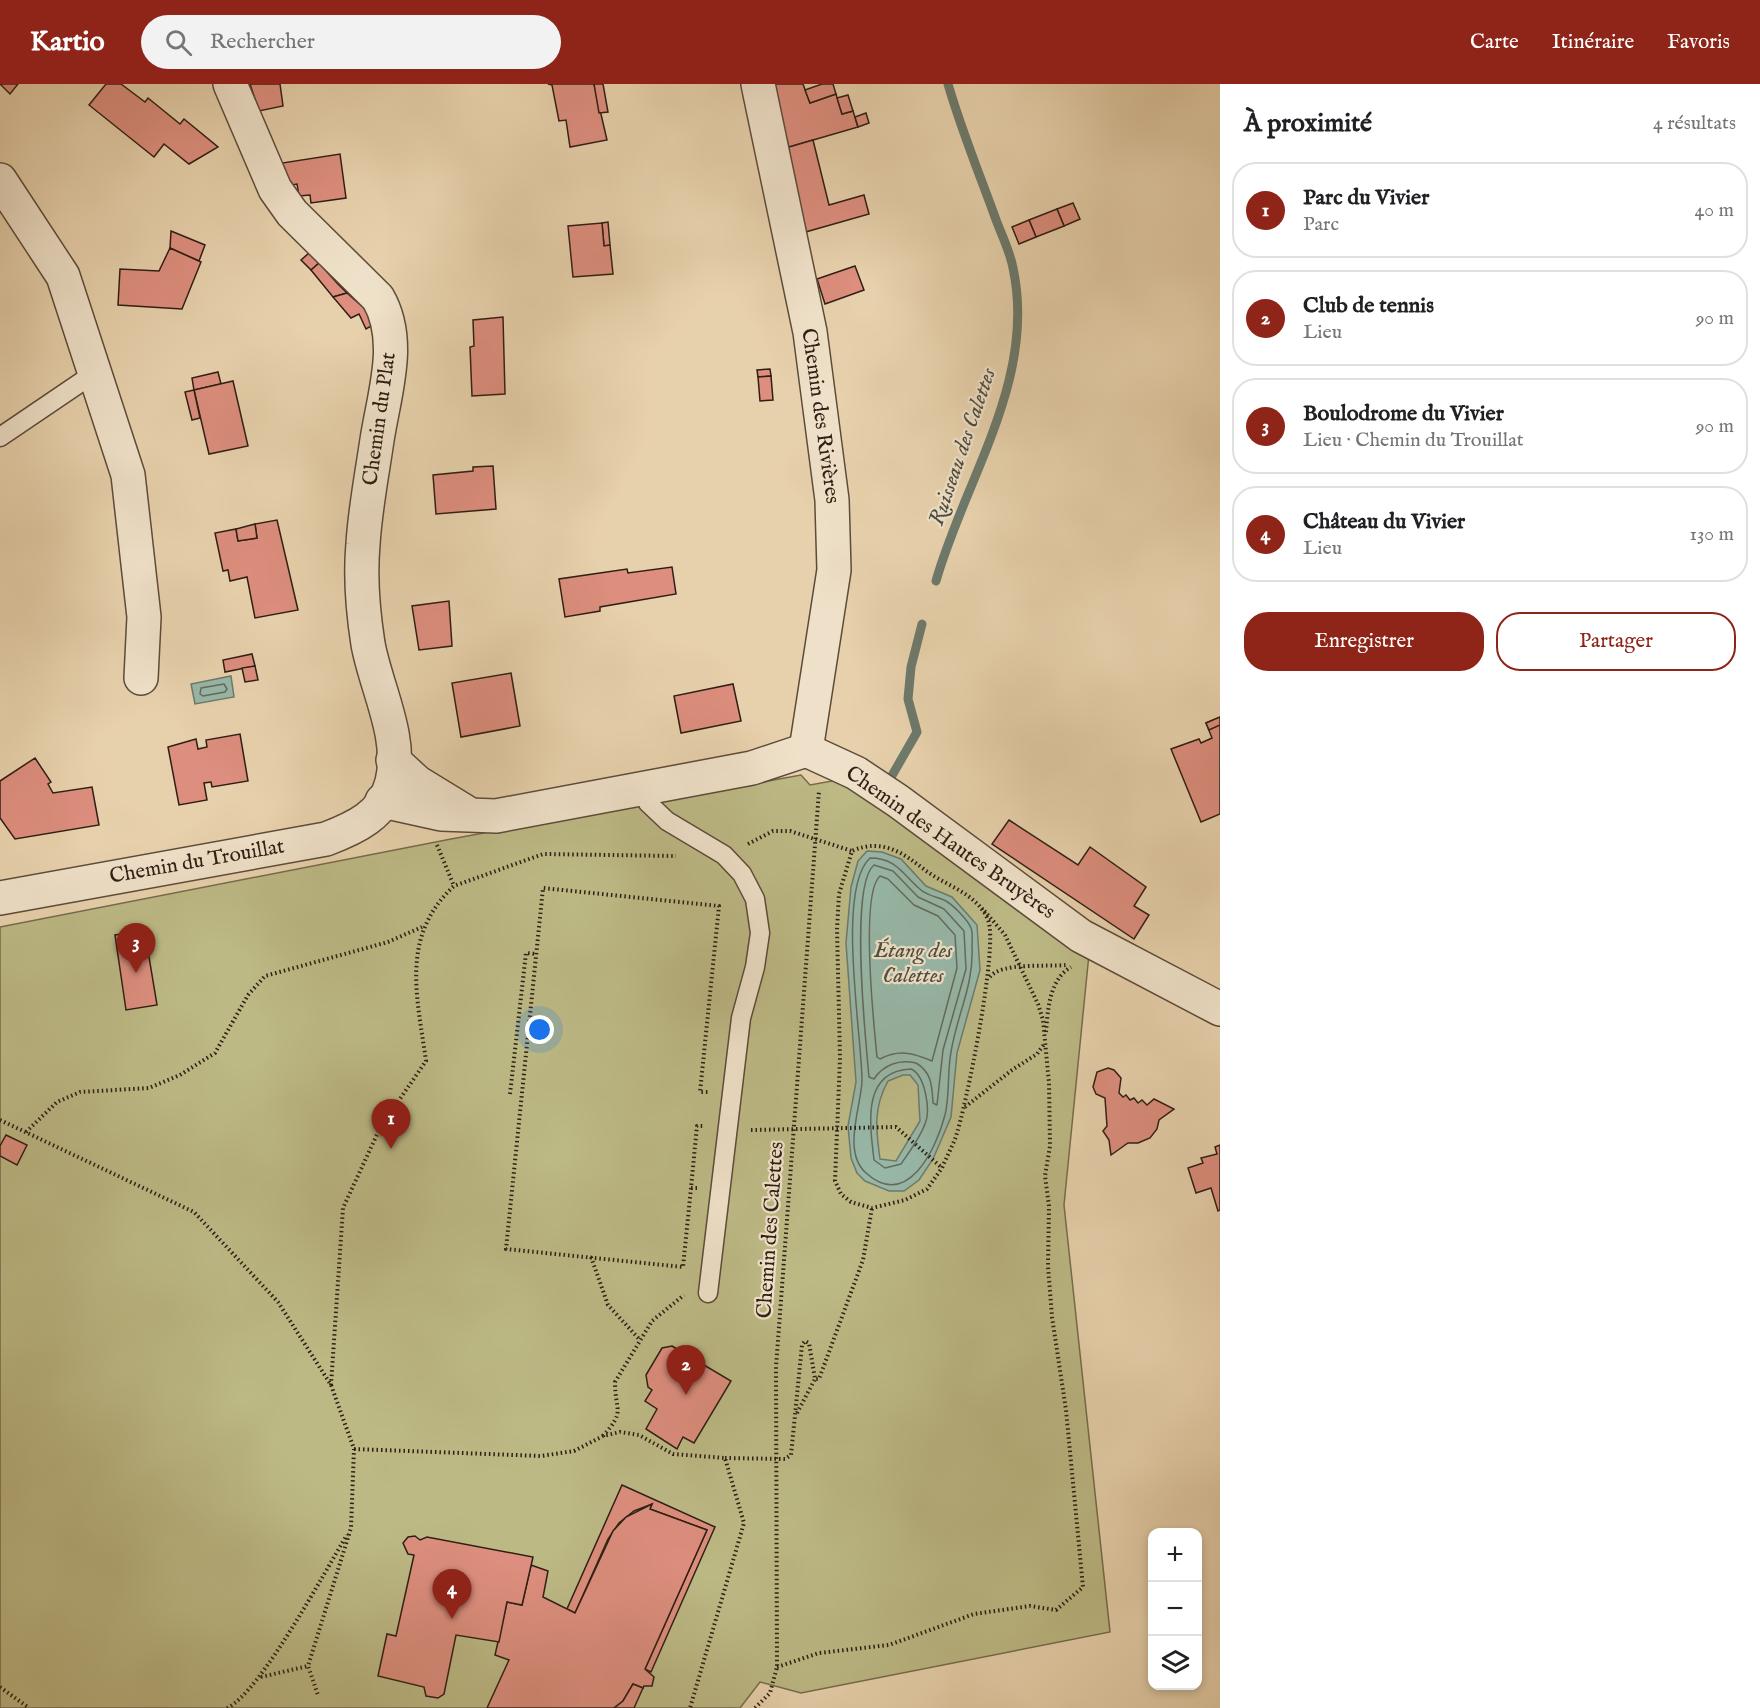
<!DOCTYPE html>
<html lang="fr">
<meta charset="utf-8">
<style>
body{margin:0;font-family:"IM FELL English",serif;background:#f2f2f2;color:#202124}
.controls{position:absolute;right:18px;bottom:18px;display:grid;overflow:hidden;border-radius:12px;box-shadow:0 3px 9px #0003}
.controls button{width:54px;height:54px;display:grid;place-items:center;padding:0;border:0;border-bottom:2px solid #e0e0e0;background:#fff;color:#202124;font:30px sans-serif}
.you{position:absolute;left:540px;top:946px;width:21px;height:21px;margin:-15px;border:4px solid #fff;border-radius:50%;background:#1a73e8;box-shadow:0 0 0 9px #1a73e833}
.badge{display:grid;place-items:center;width:39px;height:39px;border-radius:50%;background:#8f2418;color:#fff;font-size:20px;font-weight:700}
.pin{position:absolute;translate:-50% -50px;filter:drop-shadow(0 2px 3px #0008)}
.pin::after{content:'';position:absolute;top:32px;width:21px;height:18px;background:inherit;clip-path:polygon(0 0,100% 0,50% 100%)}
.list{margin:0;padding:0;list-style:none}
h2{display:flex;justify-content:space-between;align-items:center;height:78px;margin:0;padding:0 24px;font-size:26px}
h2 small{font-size:20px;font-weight:400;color:#757577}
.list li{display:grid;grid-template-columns:39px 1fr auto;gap:18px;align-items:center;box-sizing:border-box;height:96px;margin:0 12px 12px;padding:0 12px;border:2px solid #e0e0e0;border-radius:24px}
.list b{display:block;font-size:22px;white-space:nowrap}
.list p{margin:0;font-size:20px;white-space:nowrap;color:#757577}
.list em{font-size:20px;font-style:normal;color:#757577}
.actions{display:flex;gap:12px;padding:18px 24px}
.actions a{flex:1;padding:14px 0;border:2px solid #8f2418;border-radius:24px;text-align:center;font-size:21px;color:#8f2418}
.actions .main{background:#8f2418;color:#fff}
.icon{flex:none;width:33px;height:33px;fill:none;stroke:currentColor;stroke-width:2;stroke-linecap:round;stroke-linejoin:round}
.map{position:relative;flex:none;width:1220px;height:1624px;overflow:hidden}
header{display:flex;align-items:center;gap:36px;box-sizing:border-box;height:84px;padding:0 30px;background:#8f2418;color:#fff}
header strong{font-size:28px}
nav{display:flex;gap:33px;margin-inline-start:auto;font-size:21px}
.search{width:420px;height:54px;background:#f2f2f2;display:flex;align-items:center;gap:15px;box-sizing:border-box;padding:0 21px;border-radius:33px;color:#757577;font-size:22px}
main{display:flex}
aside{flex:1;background:#fff}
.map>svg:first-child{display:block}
</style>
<header>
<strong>Kartio</strong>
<div class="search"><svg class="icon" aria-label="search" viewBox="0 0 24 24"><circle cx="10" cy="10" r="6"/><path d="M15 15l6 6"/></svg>Rechercher</div>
<nav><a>Carte</a><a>Itinéraire</a><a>Favoris</a></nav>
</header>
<main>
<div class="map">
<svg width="1220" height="1624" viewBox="0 0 1220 1624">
<rect width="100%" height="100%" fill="#e7d1ac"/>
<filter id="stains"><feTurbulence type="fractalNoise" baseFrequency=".00333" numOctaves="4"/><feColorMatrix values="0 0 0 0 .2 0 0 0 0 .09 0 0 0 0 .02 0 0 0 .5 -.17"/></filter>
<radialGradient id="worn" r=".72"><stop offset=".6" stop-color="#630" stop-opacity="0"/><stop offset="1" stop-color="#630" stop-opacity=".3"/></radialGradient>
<polygon fill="#bcb985" stroke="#766c4c" stroke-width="1.5" points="801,691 810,701 843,695 1090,860 1064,1121 1110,1548 801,1609 760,1598 740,1624 0,1624 0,843 451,755"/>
<g fill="#97b7a7" stroke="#6d7a6c" stroke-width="1.5" fill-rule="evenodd">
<polygon points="231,592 234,613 195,620 191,600"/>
<path d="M867,767L882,768L901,775L926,802L952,813L977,841L980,886L957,969L951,1033L933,1075L919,1096L904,1107H889L865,1097L857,1089L851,1074L848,1042L856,998L846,859L851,803L858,777ZM903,991H910L918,1001L920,1037L896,1077L880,1075C876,1046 873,1024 888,997Z"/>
</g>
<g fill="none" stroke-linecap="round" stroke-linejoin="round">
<g stroke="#636a5e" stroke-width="1.5">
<polygon points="224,600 227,605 225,608 203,612 200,610 201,604"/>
<path d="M870,774C897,774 903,791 921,806C928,812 938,813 946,817C953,821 968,836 971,844C973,848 972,857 972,862C974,902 957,930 951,968C947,989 950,1011 945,1031C936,1066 907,1126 866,1089C842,1068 861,1023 862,997C862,951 836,805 870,774Z"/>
<path d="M874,781L893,787L918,813L944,825L964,847L966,885L943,966L937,1021L933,1019C932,1003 932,988 916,979C899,975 883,981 874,995L869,993C866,959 849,801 874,781Z"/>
<path d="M880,792L888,795L914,821L938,832L955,851L957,884L932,977C913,969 899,965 880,975L877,973C874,943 860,809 880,792Z"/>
<path d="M911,985C925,991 931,1026 925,1040C920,1054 909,1068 901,1080L885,1084L874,1076C870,1041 861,987 911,985Z"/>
</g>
<g stroke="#6d7a6c" stroke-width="9">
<path d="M936,497C965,395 1037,295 1013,184C1010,167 1001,150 995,133C979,89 961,45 948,0"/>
<polyline points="886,702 917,648 908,615 911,583 922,540"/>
</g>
</g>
<g fill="#dd8e7e" stroke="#2f1e14" stroke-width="1.5">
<polygon points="0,0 18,0 10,10"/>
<polygon points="106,0 121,0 145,18 148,14 180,40 184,35 218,63 189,80 164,60 154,73 89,21"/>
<polygon points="250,0 280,0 283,22 259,27"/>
<polygon points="548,0 594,0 607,56 570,63 566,36 559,37 552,1"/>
<polygon points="594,0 603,0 608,28 599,29"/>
<polygon points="769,0 803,0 810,19 836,10 842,30 853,27 858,43 789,63"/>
<polygon points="822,0 833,0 836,10 810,19 805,6"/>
<polygon points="848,11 853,27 842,30 837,14"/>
<polygon points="866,29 869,39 858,43 855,33"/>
<polygon points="813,56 829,121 864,111 869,130 802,149 784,90 789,63"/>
<polygon points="340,70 346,114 311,119 310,111 299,112 297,100 286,102 282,79"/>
<polygon points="1073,119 1080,135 1064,142 1057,125"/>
<polygon points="1057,125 1064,142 1036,153 1029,136"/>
<polygon points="1029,136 1036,153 1019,160 1012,143"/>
<polygon points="608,138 610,161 604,162 602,139"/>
<polygon points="602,139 604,162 610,161 613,190 573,193 568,142"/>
<polygon points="171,147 205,161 199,177 170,164"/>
<polygon points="170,164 201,178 182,225 118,221 120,185 159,187"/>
<polygon points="309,169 319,179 311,186 301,176"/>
<polygon points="319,179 337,199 347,209 333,213 311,186"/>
<polygon points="855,182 864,206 825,220 817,195"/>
<polygon points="347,209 364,224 373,241 366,245 359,230 351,234 333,213"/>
<polygon points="503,233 505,310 472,312 470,263 474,262 473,236"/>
<polygon points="770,285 771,292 758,293 757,286"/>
<polygon points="218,288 221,300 194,306 192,294"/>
<polygon points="771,292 773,316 760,317 758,293"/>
<polygon points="233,297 248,362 209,370 194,306"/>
<polygon points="194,306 200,334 192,336 185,308"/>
<polygon points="493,382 496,425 436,430 433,391 473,387 473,383"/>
<polygon points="277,436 298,526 255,534 247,493 230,497 228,486 223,487 215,449 236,445 238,457 257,454 255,440"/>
<polygon points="255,440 257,454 238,457 236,445"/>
<polygon points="672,483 676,510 600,523 600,527 565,533 559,495 627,485 628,489"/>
<polygon points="449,517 452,562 419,566 412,522"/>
<polygon points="252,570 255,582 225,588 223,576"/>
<polygon points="255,582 258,596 245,598 242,584"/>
<polygon points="511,589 520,642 461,653 452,599"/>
<polygon points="733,600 741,637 681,649 674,612"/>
<polygon points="1220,633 1220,730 1201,738 1171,665 1199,655 1201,659 1212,654 1206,639"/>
<polygon points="1220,633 1220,641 1209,646 1206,639"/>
<polygon points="240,650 248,697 212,703 211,698 204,699 207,716 179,721 168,663 196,655 198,665 207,663 206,656"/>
<polygon points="35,674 51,698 48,700 53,709 92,703 99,741 15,755 0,734 0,697"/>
<polygon points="1009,736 1078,781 1090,763 1146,803 1134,822 1149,831 1134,855 992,760"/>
<polygon points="145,846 146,855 138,856 136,848"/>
<polygon points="136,848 138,856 146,855 157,921 126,926 115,851"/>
<polygon points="1108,984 1114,986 1121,994 1119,1009 1123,1013 1126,1011 1130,1016 1134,1014 1138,1019 1142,1016 1147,1021 1154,1015 1174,1025 1159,1036 1157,1045 1150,1054 1138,1059 1128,1059 1111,1071 1109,1056 1103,1047 1107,1042 1105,1014 1096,1010 1093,1003 1097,988"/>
<polygon points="6,1051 27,1061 17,1081 0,1072 0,1062"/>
<polygon points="1220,1061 1220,1126 1218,1127 1211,1104 1196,1109 1188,1084 1203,1079 1201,1074 1217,1070 1215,1063"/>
<polygon points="672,1262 731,1297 694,1359 683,1353 677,1365 646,1345 657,1325 645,1317 652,1306 648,1303 646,1291 662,1264"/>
<polygon points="622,1401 715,1443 651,1588 645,1585 707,1446 650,1425 652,1420 634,1427 619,1439 608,1455 575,1529 567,1525"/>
<polygon points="652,1420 650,1425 707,1446 645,1585 654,1593 652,1602 644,1602 643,1604 633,1600 623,1617 614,1624 487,1624 509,1576 495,1571 507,1518 522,1521 531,1481 548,1487 543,1513 575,1529 613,1447 626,1433"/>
<polygon points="415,1452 420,1456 427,1453 533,1473 522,1521 507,1518 499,1558 456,1551 444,1610 438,1614 426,1612 424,1603 378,1592 387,1550 396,1552 414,1471 408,1470 403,1459 408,1453"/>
<polygon points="633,1600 643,1604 634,1624 614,1624 623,1617"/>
</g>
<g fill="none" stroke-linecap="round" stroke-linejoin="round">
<defs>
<g id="service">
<polyline points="0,353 96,288"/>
<polyline points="643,705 648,719 667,737 724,771 742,790 755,815 760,849 755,883 741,934 708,1209"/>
</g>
<g id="minor">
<polyline points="758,0 810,248 832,416 834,486 806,666"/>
<polyline points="0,96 63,192 128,391 144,533 141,594"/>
<polyline points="393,676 417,698 466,728"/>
<polyline points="382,717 441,730 496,732 752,684 806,666 856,689 898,717 1081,852 1220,925"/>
<path d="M0,814L326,755C355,744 384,731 392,698C403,653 376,604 368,560C363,528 360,493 363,460C365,426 372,390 377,356C384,310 403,257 378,214L292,129L275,105L230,0"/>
</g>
</defs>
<use href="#service" stroke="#5d4b3a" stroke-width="21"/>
<use href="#minor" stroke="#5d4b3a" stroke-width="36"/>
<g stroke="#2f1e14" stroke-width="4" stroke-dasharray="1.5 3" stroke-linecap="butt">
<polyline points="748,760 773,747 790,747 852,767"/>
<polyline points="437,761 454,802"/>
<path d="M990,893C1001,878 1047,883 1066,881"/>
<path d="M1046,948C1048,925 1049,896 1071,883"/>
<polyline points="510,1010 526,869 536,870"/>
<polyline points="965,1023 1012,986 1037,970 1045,959"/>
<polyline points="0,1036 194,1128 278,1218 331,1301 354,1365 351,1444 308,1582 318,1611"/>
<path d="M751,1046L896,1043L942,1084C946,1074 951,1065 955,1055C966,1025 999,860 988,836C977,809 946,802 925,786C902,768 881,754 852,767L839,810L837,845L840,974L835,1097L841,1110L851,1118L872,1124L905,1116L927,1105L942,1084"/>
<polyline points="26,1048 57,1018 80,1008 149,1004 180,991 215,969 248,911 265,892 388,858 422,843"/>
<polyline points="691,1104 683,1183 506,1165 543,804 719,822 700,1008 709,1008"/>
<polyline points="697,1104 691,1104 697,1042 703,1042"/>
<polyline points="591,1173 608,1221 640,1256"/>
<path d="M331,1301L343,1124L380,1044L426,977C417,912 400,852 454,802L543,770L676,772"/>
<polyline points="797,1329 815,1295"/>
<path d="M603,1352C626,1326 615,1328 615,1298L652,1237L684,1211"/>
<polyline points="354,1365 541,1372 574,1367 603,1352 620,1348 639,1351 673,1370 725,1374 744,1439 690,1624"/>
<polyline points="725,1374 785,1375 791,1371 802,1261 805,1257 809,1259 815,1295 819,1295 863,1176 872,1124"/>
<polyline points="777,1583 819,1569 889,1561 974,1530 1030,1522 1056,1526 1083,1503 1066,1326 1052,1233 1048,1182 1049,1122 1045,1092 1050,1062 1049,999 1043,936 1038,920 1005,851 982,824"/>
<polyline points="261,1593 308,1582"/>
<polyline points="0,1603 29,1624"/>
<path d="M227,1624C260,1609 325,1487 347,1451"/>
<polyline points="755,1624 770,1609 777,1583 776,1283 819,707"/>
</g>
<use href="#service" stroke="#efe1c9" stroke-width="18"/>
<use href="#minor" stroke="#efe1c9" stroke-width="33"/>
</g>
<g text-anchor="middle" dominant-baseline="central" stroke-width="4.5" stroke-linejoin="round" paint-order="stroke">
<g font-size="21" fill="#2f1e14" stroke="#efe1c9">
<text transform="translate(820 332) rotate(82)">Chemin des Rivières</text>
<text transform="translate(380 335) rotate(-82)">Chemin du Plat</text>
<text transform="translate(950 759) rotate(35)">Chemin des Hautes Bruyères</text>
<text transform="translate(197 778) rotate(-10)">Chemin du Trouillat</text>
<text transform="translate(771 1146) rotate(-86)">Chemin des Calettes</text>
</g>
<g font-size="22" font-style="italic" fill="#4e4c40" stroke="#efe1c9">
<text transform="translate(963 363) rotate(-71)">Ruisseau des Calettes</text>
<text x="913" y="867">Étang des<tspan x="913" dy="25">Calettes</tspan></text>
</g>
</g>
<rect width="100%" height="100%" filter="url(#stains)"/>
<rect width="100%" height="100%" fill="url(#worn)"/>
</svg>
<div class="controls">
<button>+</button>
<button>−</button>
<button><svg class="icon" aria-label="layers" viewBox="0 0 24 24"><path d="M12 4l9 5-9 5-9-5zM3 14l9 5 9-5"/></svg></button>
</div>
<div class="you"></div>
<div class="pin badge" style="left:391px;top:1065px">1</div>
<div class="pin badge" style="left:686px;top:1311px">2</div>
<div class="pin badge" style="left:136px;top:889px">3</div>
<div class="pin badge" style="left:452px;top:1535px">4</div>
</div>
<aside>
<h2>À proximité<small>4 résultats</small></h2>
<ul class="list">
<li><span class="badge">1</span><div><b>Parc du Vivier</b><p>Parc</p></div><em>40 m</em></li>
<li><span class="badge">2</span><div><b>Club de tennis</b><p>Lieu</p></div><em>90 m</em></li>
<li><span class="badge">3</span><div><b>Boulodrome du Vivier</b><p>Lieu · Chemin du Trouillat</p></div><em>90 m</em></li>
<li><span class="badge">4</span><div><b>Château du Vivier</b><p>Lieu</p></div><em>130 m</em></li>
</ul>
<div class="actions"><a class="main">Enregistrer</a><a>Partager</a></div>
</aside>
</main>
